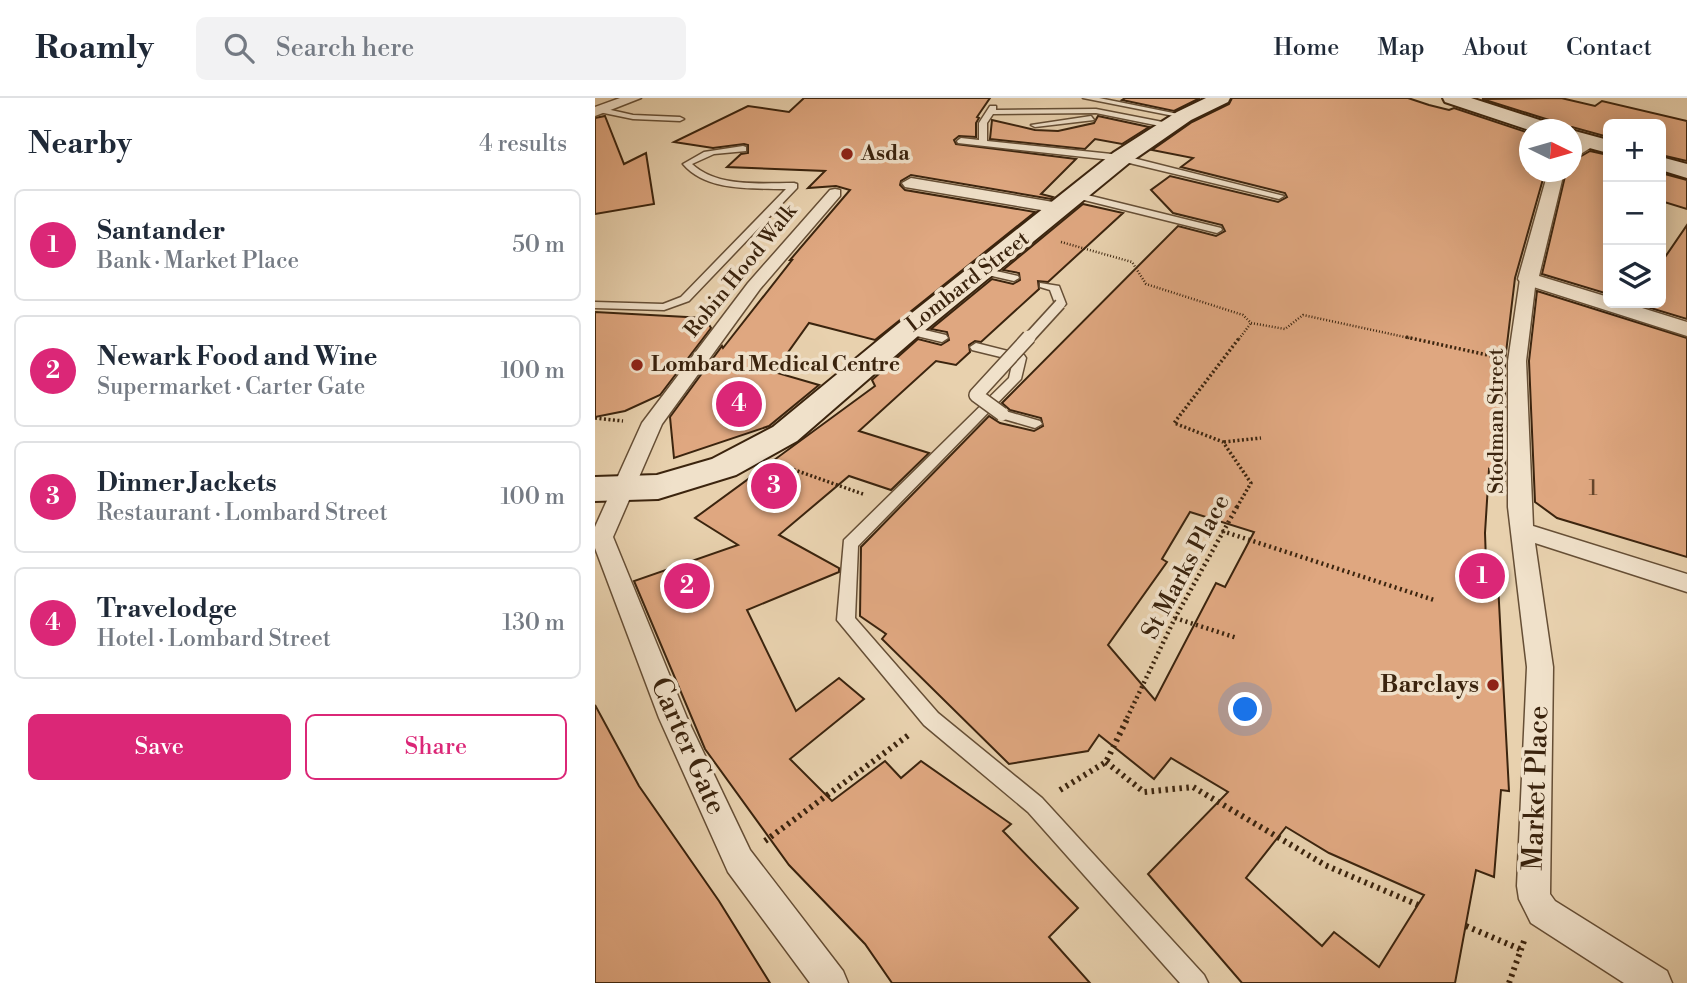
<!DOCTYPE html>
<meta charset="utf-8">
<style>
body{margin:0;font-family:"Libre Bodoni",serif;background:#f2f2f3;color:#1f2937}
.controls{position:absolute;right:21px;top:21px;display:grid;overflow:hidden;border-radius:10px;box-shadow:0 4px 18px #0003}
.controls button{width:63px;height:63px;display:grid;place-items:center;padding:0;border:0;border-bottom:2px solid #e0e1e3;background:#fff;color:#1f2937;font:35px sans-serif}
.compass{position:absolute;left:924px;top:21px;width:63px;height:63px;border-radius:50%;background:#fff;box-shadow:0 4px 18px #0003;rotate:95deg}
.you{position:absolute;left:651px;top:612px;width:24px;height:24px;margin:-18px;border:5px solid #fff;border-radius:50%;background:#1a73e8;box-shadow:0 0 0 10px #1a73e833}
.badge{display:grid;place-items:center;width:46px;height:46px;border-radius:50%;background:#db2777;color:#fff;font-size:23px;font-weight:700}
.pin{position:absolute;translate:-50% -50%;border:4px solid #fff;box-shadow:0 2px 7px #0006}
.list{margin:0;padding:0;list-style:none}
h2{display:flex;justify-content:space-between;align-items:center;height:91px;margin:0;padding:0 28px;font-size:30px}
h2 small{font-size:23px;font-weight:400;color:#747a83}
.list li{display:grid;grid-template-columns:46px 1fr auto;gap:21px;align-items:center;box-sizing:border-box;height:112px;margin:0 14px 14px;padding:0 14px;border:2px solid #e0e1e3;border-radius:10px}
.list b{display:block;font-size:26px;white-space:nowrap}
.list p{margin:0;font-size:23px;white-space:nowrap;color:#747a83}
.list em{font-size:23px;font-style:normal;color:#747a83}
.actions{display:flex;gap:14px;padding:21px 28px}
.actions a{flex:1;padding:16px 0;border:2px solid #db2777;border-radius:10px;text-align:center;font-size:24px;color:#db2777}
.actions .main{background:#db2777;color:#fff}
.icon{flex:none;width:38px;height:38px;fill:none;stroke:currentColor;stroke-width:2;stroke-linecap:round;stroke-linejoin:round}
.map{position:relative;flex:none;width:1092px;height:885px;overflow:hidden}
header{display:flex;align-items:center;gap:42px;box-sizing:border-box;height:98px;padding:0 35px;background:#fff;border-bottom:2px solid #e0e1e3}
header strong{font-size:33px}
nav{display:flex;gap:38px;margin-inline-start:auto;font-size:24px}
.search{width:490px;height:63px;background:#f2f2f3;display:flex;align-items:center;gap:18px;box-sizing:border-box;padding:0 24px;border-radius:10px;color:#747a83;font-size:26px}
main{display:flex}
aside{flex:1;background:#fff}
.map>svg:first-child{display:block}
</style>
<header>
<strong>Roamly</strong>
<div class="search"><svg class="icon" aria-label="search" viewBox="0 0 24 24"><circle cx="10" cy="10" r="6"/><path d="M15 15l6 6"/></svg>Search here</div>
<nav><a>Home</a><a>Map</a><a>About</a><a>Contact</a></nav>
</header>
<main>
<aside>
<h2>Nearby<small>4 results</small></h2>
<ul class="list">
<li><span class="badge">1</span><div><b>Santander</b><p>Bank · Market Place</p></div><em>50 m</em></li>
<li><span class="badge">2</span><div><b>Newark Food and Wine</b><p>Supermarket · Carter Gate</p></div><em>100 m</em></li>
<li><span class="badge">3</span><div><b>Dinner Jackets</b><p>Restaurant · Lombard Street</p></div><em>100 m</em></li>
<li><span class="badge">4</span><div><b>Travelodge</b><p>Hotel · Lombard Street</p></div><em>130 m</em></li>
</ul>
<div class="actions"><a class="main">Save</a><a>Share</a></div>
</aside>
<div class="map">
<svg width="1092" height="885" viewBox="0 0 1092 885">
<rect width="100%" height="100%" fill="#e8d1ae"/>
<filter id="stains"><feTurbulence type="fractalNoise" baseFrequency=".00286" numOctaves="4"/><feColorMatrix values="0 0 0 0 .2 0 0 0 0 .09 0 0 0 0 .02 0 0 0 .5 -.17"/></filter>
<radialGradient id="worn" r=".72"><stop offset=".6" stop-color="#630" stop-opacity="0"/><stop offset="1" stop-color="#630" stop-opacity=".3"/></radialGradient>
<g fill="#dfa780" stroke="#3b240e" stroke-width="2" fill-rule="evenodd">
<polygon points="209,0 395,0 382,19 384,20 381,25 381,39 364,38 359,42 361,46 481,61 446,96 458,99 456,101 316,77 306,83 305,87 310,92 440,114 280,242 214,225 179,274 224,287 174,328 79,360 75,319 127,248 128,250 197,162 195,162 255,92 241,88 213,90 230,73 132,69 146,56 153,55 153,47 149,46 118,50 79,44 153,8 194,14"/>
<polygon points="530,0 605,0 579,13 527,2"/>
<path d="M637,0H813L834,7L854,12L859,10L934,35V74H950L920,180L910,263V382L894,371L890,435L891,464L902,467L914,693L906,692L899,779L881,772L860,885H647L553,776L633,694L576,660L559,681L504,637L493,653L414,666L287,541L291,536L265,518L266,449L394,318L405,325L439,333L448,328L446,320L415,312L407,305L583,128L621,138L630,133L627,127L578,115L556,92L575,78L683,104L692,99L690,95L586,69L598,60L557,52L597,24L634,6ZM595,414L659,434L630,489L621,485L560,602L513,547L572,464L567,461ZM691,729L734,755L829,797L784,869L739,834L727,848L651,780Z"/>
<polygon points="966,0 1000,8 1007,3 1092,23 1092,63 1066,57 1066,26 1013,26 1013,39 977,29 968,32 964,25 887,1"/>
<polygon points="10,18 29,66 51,55 59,106 0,116 0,20"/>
<polygon points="503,18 554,29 527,46 500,41 490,51 395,41 397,22 440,32 463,33 499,25"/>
<polygon points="995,53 1013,57 1013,196 947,176 971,74 976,74 976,64"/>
<polygon points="1066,75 1092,82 1092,111 1066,103"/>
<polygon points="488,106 528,115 453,184 443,183 444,191 386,244 380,243 374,247 375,254 361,267 341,263 264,333 334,355 296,392 254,378 184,437 244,470 244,474 152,512 201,613 244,580 269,601 195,661 237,703 290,663 306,680 326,663 416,726 408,733 483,810 454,839 495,885 297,885 270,846 194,767 110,651 39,483 143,447 100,420 280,288 277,282 323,241 346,247 354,242 352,234 336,231 397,181 418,186 425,182 424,175 408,172"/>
<polygon points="1092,127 1092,221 1039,205 1066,205 1066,165"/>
<polygon points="942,193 1092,240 1092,459 962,420 940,404 934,263"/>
<polygon points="0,214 110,220 116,230 65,297 30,313 0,319"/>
<polygon points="0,607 44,688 124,803 175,885 0,885"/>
</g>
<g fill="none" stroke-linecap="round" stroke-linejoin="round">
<defs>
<g id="service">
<polygon points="488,0 504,0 593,18 589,20"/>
<polygon points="395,8 401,8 401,12 501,11 578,26 575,30 501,15 398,16 392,25 392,43 526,57 689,98 684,101 526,63 363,45 362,43 366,40 384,42 384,25"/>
<polygon points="7,10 38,17 85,19 89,21 85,23 38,21 4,14"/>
<polygon points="496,18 499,22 440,29 436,27"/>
<path d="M148,48L151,49V53L119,56L97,66C123,90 167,85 199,85L202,86V90L94,203L69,212L0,210V204L68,206L86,199L191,91C157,90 112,94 88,66L109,54Z"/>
<polygon points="480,94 626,130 627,132 622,135 477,99 475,97"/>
<polygon points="388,170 423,178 424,180 419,183 384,175 383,173"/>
<polygon points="445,185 464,188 471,206 469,208 461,208 455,192 445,189"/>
<polygon points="313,228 351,237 353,240 347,244 309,235 309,229"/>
<polygon points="381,245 429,257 431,260 426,281 263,448 260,520 343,615 447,700 609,877 613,885 585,885 433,714 329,627 242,522 249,442 414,280 418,262 377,252 375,249"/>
<polygon points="407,312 445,323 447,326 440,330 402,319 402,313"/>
</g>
<g id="pedestrian">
<polygon points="240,91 245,92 245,98 165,191 67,326 18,439 92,620 155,752 248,873 253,885 215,885 133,774 64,620 0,450 0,429 47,325 153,185 235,92"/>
<polygon points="933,176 941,181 931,263 938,428 1092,476 1092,494 940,445 958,569 955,796 960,803 1072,873 1077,885 1029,885 936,825 924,801 922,788 932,569 913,409 913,263 925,181"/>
</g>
<g id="minor">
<polygon points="25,0 46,0 0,18 0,9"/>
<polygon points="994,39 1000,41 1002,44 1000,47 976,62 976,49"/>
<polygon points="953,74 969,74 944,178 1013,199 1013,205 1031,205 1092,224 1092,238 926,185 923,181"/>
<polygon points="316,80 464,105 473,110 464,115 310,89 307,85"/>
</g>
<g id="secondary">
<polygon points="611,0 635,0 633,4 596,22 534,65 323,238 202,343 141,377 63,401 0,403 0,379 62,377 117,361 178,329 303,226 518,55 582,14"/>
<polygon points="848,0 876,0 963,28 966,32 934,32 850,4"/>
<polygon points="976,32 1013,42 1013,55 976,45"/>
<polygon points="1066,59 1092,66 1092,80 1066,72"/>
</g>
</defs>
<use href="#service" stroke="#664f36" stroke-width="3"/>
<use href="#pedestrian" stroke="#664f36" stroke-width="3"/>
<use href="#minor" stroke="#664f36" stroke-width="3"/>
<use href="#secondary" stroke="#3b240e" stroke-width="4"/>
<g stroke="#3b240e" stroke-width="2.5" stroke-dasharray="1 2" stroke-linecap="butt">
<polyline points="466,144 537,164 551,186 648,217 656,225 690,231 708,217 819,241"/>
<polyline points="644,241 656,225"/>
</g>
<g stroke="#3b240e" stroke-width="3.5" stroke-dasharray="2 2.5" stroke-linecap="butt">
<polyline points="811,239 897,258"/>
<polyline points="0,320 28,323"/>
<polyline points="629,344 666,340"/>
<polyline points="194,370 268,396"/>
<polyline points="642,409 656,385 628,344 579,325 645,239"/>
</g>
<g stroke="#3b240e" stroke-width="4.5" stroke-dasharray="2 3.5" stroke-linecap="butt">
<polyline points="627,433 839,502"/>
<polyline points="580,520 642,540"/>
<polyline points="532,620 580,520 643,407"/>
</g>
<g stroke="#3b240e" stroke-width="6" stroke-dasharray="2.5 4.5" stroke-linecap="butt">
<polyline points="511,664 549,694 598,689 730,767 823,807"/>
<polyline points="465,692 511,664 533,619"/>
<polyline points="170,743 315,636"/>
<polyline points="871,828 925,851"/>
<polyline points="914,885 929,843"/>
</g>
<use href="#service" fill="#f0e1ca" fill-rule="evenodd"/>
<use href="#pedestrian" fill="#f0e1ca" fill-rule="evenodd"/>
<use href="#minor" fill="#f0e1ca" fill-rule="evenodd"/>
<use href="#secondary" fill="#f0e1ca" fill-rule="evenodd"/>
<defs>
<polyline id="service-bridge-far1" points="433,241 465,206"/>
<polyline id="service-bridge" points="407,316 381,297 434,239"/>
</defs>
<use href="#service-bridge-far1" stroke="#664f36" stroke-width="13" stroke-linecap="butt"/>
<use href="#service-bridge" stroke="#664f36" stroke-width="16" stroke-linecap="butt"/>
<use href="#service-bridge-far1" stroke="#f0e1ca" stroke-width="10"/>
<use href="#service-bridge" stroke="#f0e1ca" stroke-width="13"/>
</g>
<g fill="#8f2418" stroke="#f0e1ca" stroke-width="2.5">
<circle cx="252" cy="56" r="7"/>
<circle cx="42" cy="267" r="7"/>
<circle cx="898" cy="587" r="7"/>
</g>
<g text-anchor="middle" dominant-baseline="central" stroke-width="7" stroke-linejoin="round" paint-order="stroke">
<g font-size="21" font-weight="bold" fill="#3b240e" stroke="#f0e1ca" text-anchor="start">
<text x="266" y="56">Asda</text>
<text x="56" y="267">Lombard Medical Centre</text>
</g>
<g font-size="21" fill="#3b240e" stroke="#f0e1ca">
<text transform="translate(146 173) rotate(-51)">Robin Hood Walk</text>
<text transform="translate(373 184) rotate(-38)">Lombard Street</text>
<text transform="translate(902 323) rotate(-90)">Stodman Street</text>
</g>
<g font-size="21" fill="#64452a">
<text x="998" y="391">1</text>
</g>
<g font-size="24" fill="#3b240e" stroke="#f0e1ca">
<text transform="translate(591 469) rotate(-62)">St Marks Place</text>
</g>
<g font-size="24" font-weight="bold" fill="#3b240e" stroke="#f0e1ca" text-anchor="end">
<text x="884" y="587">Barclays</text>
</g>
<g font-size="28" fill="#3b240e" stroke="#f0e1ca">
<text transform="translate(93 648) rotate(66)">Carter Gate</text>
<text transform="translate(941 690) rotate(-88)">Market Place</text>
</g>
</g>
<rect width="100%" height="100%" filter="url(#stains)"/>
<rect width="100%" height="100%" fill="url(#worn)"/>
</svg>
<div class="controls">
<button>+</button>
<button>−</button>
<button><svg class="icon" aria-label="layers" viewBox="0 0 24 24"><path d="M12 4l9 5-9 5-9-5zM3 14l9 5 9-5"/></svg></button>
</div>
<svg class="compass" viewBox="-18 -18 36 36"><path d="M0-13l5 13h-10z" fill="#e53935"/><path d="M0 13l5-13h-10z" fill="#747a83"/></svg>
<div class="you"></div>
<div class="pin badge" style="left:887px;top:478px">1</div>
<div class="pin badge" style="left:92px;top:488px">2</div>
<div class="pin badge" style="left:179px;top:388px">3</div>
<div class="pin badge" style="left:144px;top:306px">4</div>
</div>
</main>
